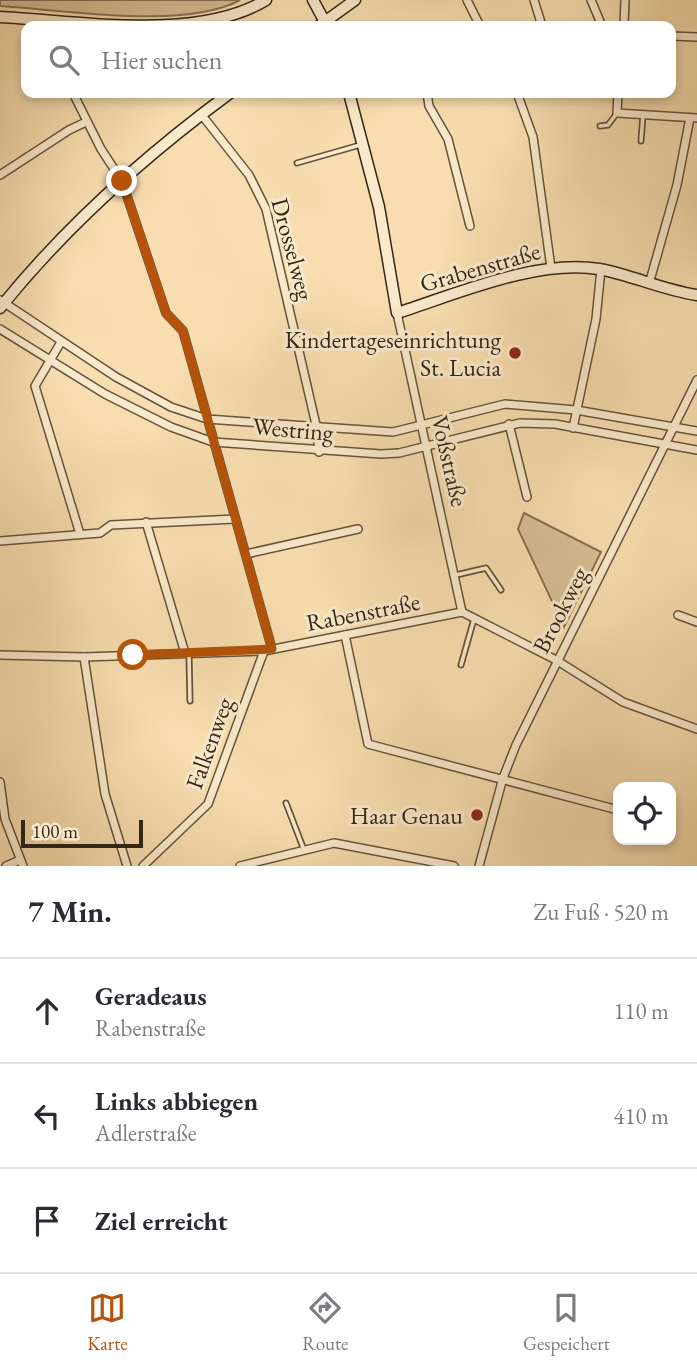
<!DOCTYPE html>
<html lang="de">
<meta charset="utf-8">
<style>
body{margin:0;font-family:"EB Garamond",serif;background:#f7f7f7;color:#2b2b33}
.controls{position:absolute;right:21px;bottom:21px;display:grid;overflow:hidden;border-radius:14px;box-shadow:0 4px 10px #0003}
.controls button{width:63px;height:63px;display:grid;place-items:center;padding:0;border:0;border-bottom:2px solid #e1e1e2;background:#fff;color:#2b2b33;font:35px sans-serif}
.scale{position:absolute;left:21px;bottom:18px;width:122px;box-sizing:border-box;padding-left:7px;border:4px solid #342716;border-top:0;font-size:19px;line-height:24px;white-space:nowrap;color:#342716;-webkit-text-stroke:5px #fae9cb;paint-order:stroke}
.stop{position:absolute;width:21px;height:21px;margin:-16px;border:5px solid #b45309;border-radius:50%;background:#fff}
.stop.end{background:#b45309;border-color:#fff;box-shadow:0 2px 7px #0008}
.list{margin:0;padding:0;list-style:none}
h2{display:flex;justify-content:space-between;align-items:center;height:91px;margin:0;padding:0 28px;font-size:30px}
h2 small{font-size:23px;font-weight:400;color:#7c7c81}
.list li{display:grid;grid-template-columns:46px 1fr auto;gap:21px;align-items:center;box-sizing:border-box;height:105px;padding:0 28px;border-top:2px solid #e1e1e2}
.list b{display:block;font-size:26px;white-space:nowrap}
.list p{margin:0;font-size:23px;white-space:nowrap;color:#7c7c81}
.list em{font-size:23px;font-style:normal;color:#7c7c81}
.icon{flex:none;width:38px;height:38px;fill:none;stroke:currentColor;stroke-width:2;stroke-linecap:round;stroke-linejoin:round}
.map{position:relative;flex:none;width:697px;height:866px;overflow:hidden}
.search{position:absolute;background:#fff;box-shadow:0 4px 10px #0003;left:21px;right:21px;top:21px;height:77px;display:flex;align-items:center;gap:18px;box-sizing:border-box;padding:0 24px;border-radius:14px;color:#7c7c81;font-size:26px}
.sheet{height:406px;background:#fff}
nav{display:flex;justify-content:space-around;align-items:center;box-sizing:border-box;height:98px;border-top:2px solid #e1e1e2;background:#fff;font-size:19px;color:#7c7c81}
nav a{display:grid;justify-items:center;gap:4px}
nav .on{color:#b45309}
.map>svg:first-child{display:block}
</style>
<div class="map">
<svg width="697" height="866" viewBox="0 0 697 866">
<rect width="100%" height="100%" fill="#f7ddaf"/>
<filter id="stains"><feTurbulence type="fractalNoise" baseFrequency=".00286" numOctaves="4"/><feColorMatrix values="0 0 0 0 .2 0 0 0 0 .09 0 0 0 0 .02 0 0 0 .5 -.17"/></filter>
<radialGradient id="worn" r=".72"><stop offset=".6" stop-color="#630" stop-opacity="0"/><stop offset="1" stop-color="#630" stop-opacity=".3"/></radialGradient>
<g fill="#d6be95" stroke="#857256" stroke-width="2">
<path d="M0,0H240C185,30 64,10 0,6Z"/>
<polygon points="524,513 601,552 564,627 518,529"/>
</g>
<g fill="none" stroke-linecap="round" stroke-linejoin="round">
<defs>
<g id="lane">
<polyline points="600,126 608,125 617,113"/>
<polyline points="641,141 643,115"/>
<polyline points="297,163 360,145"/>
<polyline points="456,575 486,568 501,590"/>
<polyline points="189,655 190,701"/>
<polyline points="461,665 474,619"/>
<polyline points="286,803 304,850"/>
</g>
<g id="street">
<polyline points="467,0 480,26"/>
<polyline points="534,0 542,26"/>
<polyline points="591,0 602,26"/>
<polyline points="624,26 625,0"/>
<polyline points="671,36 697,37"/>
<polyline points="73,93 101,149 122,181 166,313 183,331 272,649"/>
<polyline points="427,93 429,106 448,139 470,226"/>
<polyline points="517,93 533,137 551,268"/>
<polyline points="618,93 617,113 697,118"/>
<polyline points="201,114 249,175 266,209 317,429 319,452"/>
<polyline points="0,175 69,130 86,122"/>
<polyline points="649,284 677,185 690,118"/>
<polyline points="0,300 116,377 171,407 207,419 393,432 505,404 576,410 697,431"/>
<polyline points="397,313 462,612"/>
<polyline points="0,329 105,394 171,427 213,442 381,454 399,453 520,423 555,424 697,450"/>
<polyline points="61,342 35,386 80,534"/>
<polyline points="509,424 527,497"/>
<polyline points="573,428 596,319 601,269"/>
<polyline points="146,522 185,653"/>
<polyline points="0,541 100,533 111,525 235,519"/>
<polyline points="246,554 358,529"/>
<polyline points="462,612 556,660 623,702 697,729"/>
<polyline points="678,615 697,622"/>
<polyline points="345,635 368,744 618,810"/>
<polyline points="0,655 84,657 264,651 462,612"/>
<polyline points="84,657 105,794 127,866"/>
<polyline points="0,782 5,819 23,866"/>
<polyline points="6,866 20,860"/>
<polyline points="143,866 208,804 264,651"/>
<polyline points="240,866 334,843 454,866"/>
<polyline points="479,866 503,778 516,745 697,380"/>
</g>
<g id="secondary">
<polyline points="313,0 327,26"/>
<path d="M0,17C78,21 197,42 266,0"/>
<polyline points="319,26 355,0"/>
<path d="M349,93L379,207L397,313C457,294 536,259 599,269C632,275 663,290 697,295"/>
<path d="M0,308C66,226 146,155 230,93"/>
</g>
</defs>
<use href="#lane" stroke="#65543c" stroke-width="7"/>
<use href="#street" stroke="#65543c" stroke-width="10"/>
<use href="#secondary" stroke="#342716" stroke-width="13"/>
<use href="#lane" stroke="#fae9cb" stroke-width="3.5"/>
<use href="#street" stroke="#fae9cb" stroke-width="7"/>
<use href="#secondary" stroke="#fae9cb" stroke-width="10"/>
</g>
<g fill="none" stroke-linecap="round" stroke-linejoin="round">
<polyline stroke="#b45309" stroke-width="9" points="122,181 166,313 183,331 272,649 133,655"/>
</g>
<g fill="#8f2418" stroke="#fae9cb" stroke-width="2.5">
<circle cx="515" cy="353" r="7"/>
<circle cx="477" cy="815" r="7"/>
</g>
<g text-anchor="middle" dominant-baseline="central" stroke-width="6" stroke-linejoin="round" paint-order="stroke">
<g font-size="24" fill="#342716" stroke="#fae9cb">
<text transform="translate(293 249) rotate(75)">Drosselweg</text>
<text transform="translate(480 267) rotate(-16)">Grabenstraße</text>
<text transform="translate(293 429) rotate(5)">Westring</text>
<text transform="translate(450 461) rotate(77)">Voßstraße</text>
<text transform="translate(560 610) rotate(-63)">Brookweg</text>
<text transform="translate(363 612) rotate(-11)">Rabenstraße</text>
<text transform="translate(209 743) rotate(-70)">Falkenweg</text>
</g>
<g font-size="24" fill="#342716" stroke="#fae9cb" text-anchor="end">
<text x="501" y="339">Kindertageseinrichtung<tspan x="501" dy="28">St. Lucia</tspan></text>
<text x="463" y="815">Haar Genau</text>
</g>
</g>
<rect width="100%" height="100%" filter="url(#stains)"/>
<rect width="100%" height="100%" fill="url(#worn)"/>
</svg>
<div class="controls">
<button><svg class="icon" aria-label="locate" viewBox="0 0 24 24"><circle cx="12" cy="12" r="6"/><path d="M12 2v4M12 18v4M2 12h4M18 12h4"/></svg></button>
</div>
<div class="scale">100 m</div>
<div class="stop" style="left:133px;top:655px"></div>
<div class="stop end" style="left:122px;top:181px"></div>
<div class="search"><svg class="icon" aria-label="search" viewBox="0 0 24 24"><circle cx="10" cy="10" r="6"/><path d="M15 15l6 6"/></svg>Hier suchen</div>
</div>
<section class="sheet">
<h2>7 Min.<small>Zu Fuß · 520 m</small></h2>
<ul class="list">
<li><svg class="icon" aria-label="ahead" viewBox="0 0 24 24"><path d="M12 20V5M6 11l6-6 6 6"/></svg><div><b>Geradeaus</b><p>Rabenstraße</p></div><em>110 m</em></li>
<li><svg class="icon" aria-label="left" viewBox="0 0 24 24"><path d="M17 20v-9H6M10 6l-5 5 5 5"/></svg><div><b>Links abbiegen</b><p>Adlerstraße</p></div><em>410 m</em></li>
<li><svg class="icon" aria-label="arrive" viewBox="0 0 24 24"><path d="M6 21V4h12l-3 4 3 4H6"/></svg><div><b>Ziel erreicht</b></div></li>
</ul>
</section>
<nav>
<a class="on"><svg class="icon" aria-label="map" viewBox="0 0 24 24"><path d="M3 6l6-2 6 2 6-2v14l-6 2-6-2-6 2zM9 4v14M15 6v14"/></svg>Karte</a>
<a><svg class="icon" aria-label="directions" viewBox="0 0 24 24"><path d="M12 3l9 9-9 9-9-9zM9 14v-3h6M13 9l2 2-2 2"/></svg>Route</a>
<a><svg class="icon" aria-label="saved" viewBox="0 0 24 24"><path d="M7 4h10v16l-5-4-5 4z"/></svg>Gespeichert</a>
</nav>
